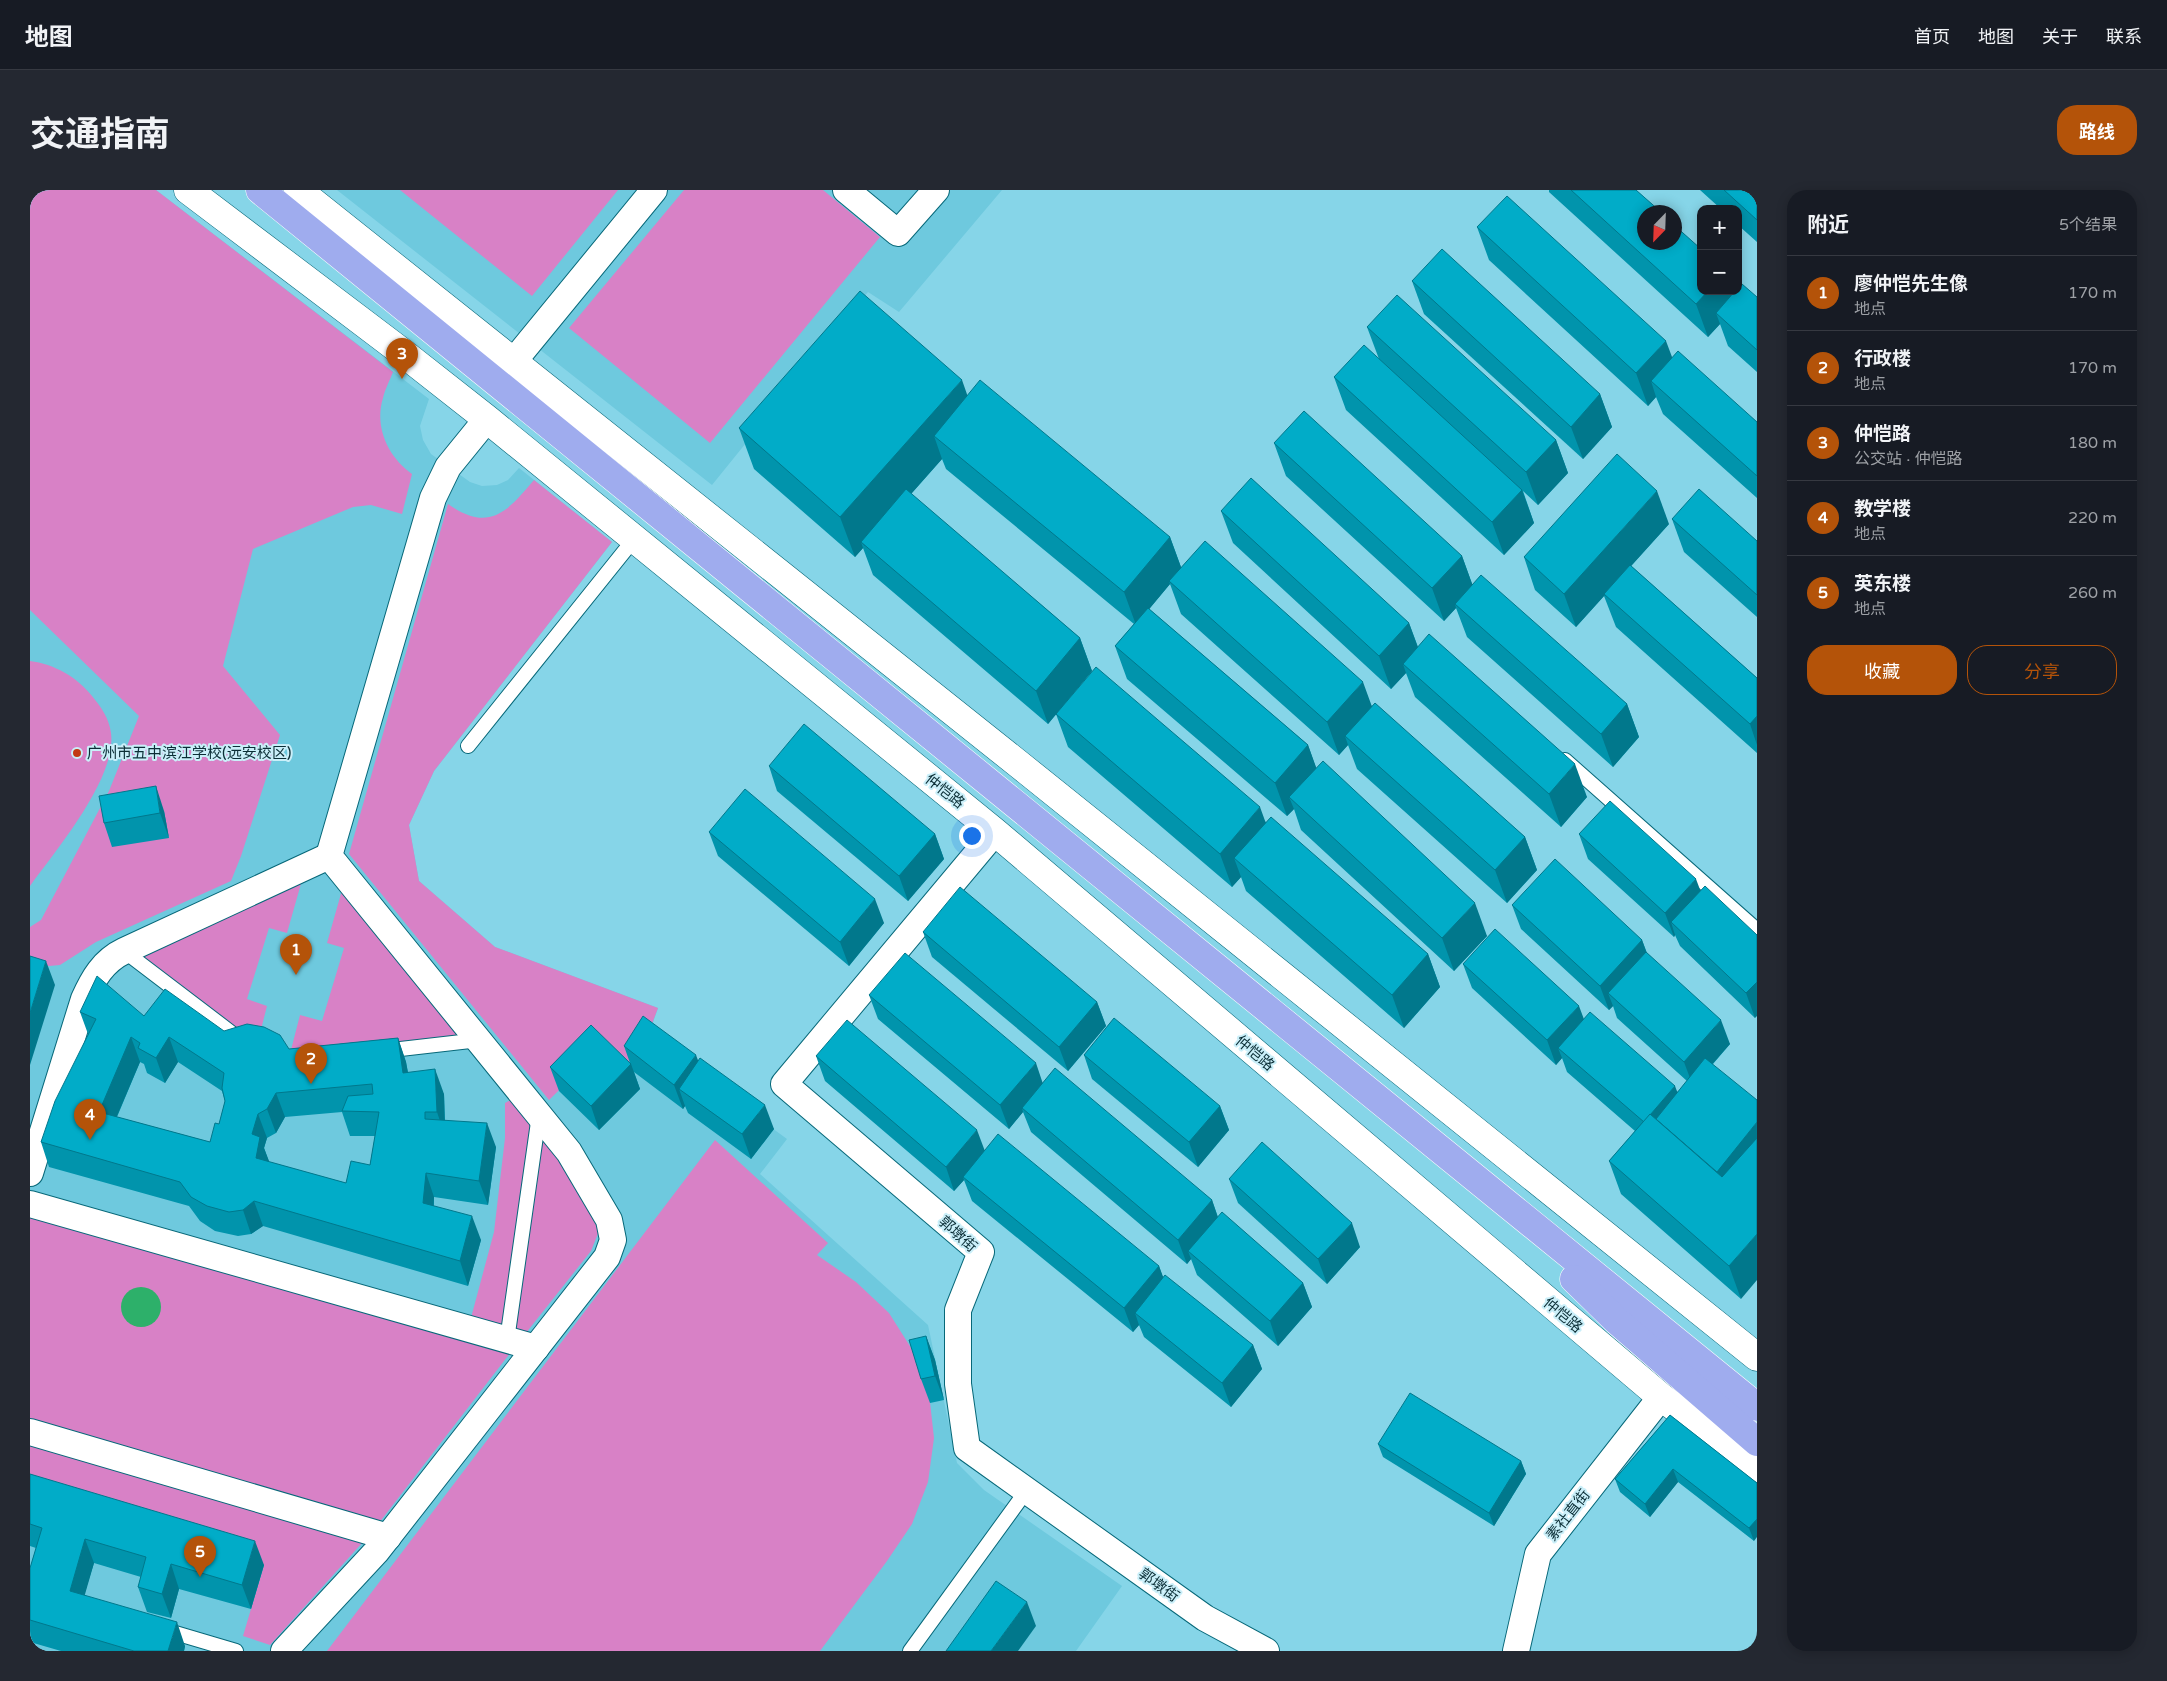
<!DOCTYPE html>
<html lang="zh">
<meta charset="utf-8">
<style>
body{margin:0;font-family:"Varela Round","Noto Sans SC",sans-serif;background:#242831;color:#f1f3f6}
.controls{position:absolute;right:15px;top:15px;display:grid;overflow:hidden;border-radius:10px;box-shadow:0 2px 12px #0003}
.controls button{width:45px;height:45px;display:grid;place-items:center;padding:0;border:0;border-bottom:1px solid #363941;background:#171b24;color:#f1f3f6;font:25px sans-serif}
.compass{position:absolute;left:1607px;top:15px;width:45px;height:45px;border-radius:50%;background:#171b24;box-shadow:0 2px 12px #0003;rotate:203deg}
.you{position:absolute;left:941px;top:645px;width:18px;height:18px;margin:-12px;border:4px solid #fff;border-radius:50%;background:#1a73e8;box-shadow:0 0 0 8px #1a73e833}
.badge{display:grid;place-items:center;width:32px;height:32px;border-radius:50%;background:#b45309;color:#fff;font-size:16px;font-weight:700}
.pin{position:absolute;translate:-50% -41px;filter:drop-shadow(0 1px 2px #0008)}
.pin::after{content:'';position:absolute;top:26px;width:18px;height:15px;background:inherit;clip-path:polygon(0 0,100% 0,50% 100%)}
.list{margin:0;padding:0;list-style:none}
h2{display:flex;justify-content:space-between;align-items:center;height:65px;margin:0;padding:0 20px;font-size:21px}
h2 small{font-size:16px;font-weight:400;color:#9ea1a6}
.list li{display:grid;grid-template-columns:32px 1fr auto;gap:15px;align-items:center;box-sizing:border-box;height:75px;padding:0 20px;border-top:1px solid #363941}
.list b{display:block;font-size:19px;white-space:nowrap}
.list p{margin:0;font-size:16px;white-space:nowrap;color:#9ea1a6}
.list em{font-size:16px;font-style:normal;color:#9ea1a6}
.actions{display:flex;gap:10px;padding:15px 20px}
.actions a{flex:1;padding:11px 0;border:1px solid #b45309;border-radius:20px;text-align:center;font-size:18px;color:#b45309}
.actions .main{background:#b45309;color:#fff}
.map{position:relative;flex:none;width:1727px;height:1461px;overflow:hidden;border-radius:20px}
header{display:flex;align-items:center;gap:30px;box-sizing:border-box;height:70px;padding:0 25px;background:#171b24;border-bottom:1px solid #363941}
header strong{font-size:24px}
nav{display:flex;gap:28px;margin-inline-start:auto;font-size:18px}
.intro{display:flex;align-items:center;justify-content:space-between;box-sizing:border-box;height:120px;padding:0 30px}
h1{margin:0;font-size:35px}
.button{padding:12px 22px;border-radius:20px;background:#b45309;color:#fff;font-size:18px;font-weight:700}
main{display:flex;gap:30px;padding:0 30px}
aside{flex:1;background:#171b24;border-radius:20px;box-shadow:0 2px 12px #0003}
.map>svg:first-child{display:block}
</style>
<header>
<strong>地图</strong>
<nav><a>首页</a><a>地图</a><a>关于</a><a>联系</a></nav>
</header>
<div class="intro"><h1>交通指南</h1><a class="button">路线</a></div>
<main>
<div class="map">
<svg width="1727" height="1461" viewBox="0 0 1727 1461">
<rect width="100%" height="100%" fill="#86d5e8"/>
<g fill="#6ec9de">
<polygon points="0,0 126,0 399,209 390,236 393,250 401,264 440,292 452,296 467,295 478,290 489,278 582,352 404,581 379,635 389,691 465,757 628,818 618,847 757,949 730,984 898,1135 927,1273 954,1300 1092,1396 1046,1461 0,1461"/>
<polygon points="307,0 972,0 869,122 838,102 682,295"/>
</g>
<g fill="#d881c6">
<path d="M0,0H126L363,182C360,190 355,199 353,208C344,237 358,267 382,284L372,324L341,315L323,317L223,359L193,476L250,545L211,666L201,691L66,752L30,775L19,776L0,773V737L11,730L79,601L109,526L0,420Z"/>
<polygon points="370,0 588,0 502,106"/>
<polygon points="654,0 793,0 850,47 680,253 539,138"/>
<path d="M504,290L582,352L404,581L379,635L389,691L465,757L628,818L617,847L595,884L570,860L519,910L319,664L418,314C459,343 477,322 504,290Z"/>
<path d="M0,471C24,474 47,487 62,506C71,517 79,528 81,543C87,588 26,660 0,696Z"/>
<polygon points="276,676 257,743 239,738 217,809 237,816 228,851 203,844 94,761"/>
<polygon points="316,686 449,850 261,860 270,825 292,831 314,758 297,753"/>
<polygon points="486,907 507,934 567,1030 569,1041 561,1061 488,1153 342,1342 240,1455 213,1446 234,1375 0,1306 0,1014 438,1139 464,1042 475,948 475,913"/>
<polygon points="685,950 798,1053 787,1065 826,1092 859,1123 883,1161 899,1203 904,1248 898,1292 882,1334 857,1371 790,1461 297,1461"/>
</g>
<circle fill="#2db06a" cx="111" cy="1117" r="20"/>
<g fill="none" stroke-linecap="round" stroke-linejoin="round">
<defs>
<g id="lane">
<polyline points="438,556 605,348"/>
<polyline points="1535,570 1727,740"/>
<polyline points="94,761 203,844 215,847"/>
<polyline points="353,861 449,850"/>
<polyline points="477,1150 509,925"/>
<polyline points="135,1440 206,1461"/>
<polyline points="880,1461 997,1300"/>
</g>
<g id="street">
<polyline points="816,0 868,43 906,0"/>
<polyline points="483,172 624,0"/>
<polyline points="965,642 754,894 951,1062 928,1120 928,1194 937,1258 1175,1428 1236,1461"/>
<path d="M0,983L54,809C63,789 73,771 94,761L299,666"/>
<polyline points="0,1014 506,1158"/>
<polyline points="0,1242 358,1347"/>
<polyline points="254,1461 346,1362 577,1067 583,1050 579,1030 539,962 299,666 403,308 418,277 457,229"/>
<polyline points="1486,1461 1508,1364 1631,1207"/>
</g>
<g id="secondary">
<polyline points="158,0 368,159 457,229 965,642 1631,1207 1727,1278"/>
<polyline points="268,0 991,576 1727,1167"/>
</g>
<g id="highway">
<polyline points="230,0 1727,1217"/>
<polyline points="1544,1089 1587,1131 1727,1252"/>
</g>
</defs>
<use href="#lane" stroke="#076879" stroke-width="16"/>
<use href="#street" stroke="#076879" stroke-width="28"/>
<use href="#secondary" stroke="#076879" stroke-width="29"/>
<use href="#highway" stroke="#fff" stroke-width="29"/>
<use href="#lane" stroke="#fff" stroke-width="14"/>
<use href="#street" stroke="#fff" stroke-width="26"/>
<use href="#secondary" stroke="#fff" stroke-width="28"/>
<use href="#highway" stroke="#9facee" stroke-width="28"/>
</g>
<g fill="#0194ac" fill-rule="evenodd">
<polygon points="1519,0 1606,0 1704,103 1727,107 1727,182 1698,156 1690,134 1678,147 1519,2"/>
<polygon points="1670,0 1727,0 1727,52 1708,35 1708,19 1691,19"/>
<polygon points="1447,37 1642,168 1727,232 1727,308 1633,224 1626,207 1618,216 1459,70"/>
<polygon points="1382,91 1570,204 1582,237 1553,269 1394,124"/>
<polygon points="1337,137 1526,250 1538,283 1508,315 1493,301 1504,333 1474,365 1316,220 1304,187 1349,169"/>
<polygon points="937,205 1140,347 1151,377 1342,516 1495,647 1507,680 1477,713 1327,579 1318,555 1309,565 1151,424 1140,394 1119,419 1278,555 1286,578 1457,746 1424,781 1271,640 1264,619 1257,626 1097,489 1085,456 1104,434 916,279 912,269 881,304 1050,448 1062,481 1018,534 843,385 833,358 825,367 724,279 709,238"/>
<polygon points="1244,253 1432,366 1442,394 1597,514 1609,547 1583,577 1437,447 1426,418 1414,431 1256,286"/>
<polygon points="1191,321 1379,433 1388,457 1557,607 1531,637 1385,507 1376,483 1361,499 1203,353"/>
<polygon points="1642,329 1727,351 1727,427 1654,362"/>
<polygon points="1639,334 1601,376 1727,488 1727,563 1586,437 1574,406 1546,437 1505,400 1494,367"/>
<polygon points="1026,524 1236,632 1398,764 1410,797 1374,838 1216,701 1211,687 1202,697 1038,557"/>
<polygon points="739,576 905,644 914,669 878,711 747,601"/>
<polygon points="134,621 139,648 82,657 74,633"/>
<polygon points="679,642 854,733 819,776 688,666"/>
<polygon points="1549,644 1670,701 1727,745 1725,828 1650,756 1645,745 1644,747 1558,669"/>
<polygon points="1482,715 1612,750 1617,763 1700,854 1683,874 1711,1109 1591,1004 1579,971 1605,941 1537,882 1532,868 1526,875 1442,798 1433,774 1553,829 1648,902 1657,891 1587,828 1583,816 1579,820 1491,739"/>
<polygon points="893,742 1067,812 1076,836 1038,881 902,767"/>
<polygon points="839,805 1013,893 1182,1010 1188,1027 1273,1093 1282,1117 1248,1156 1167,1085 1161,1069 1157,1074 1001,942 993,922 979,939 848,829"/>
<path d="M50,822L114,826L194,841L259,859L368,848L376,872L378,882L414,904L415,930L466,957L458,1015L404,1007V1016L451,1050L438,1096L233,1036L221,1044L208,1046L185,1041L170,1031L159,1016L19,977L11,952L58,844ZM110,872L114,874L117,883L135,893L148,872L192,901L195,911L189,934L180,952L87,927ZM312,922L320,946H345L340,975L316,993L239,972L234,958L237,948L246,943L255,927Z"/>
<polygon points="594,856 668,870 744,939 721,969 658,923 655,916 653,919 604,882 610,899 569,940 529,901 520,877 600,873"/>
<polygon points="1054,865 1190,916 1199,940 1168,977 1062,889"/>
<polygon points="786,866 954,961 1129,1076 1133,1088 1223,1155 1232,1179 1201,1217 1114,1147 1109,1135 1103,1142 942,1011 934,990 924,1001 795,891"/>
<polygon points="1199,989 1330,1057 1297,1094 1208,1013"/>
<polygon points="896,1146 905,1170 914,1210 900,1213 891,1189"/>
<polygon points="1640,1225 1727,1293 1724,1351 1648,1292 1620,1327 1590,1302 1585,1289"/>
<polygon points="1348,1254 1491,1271 1496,1284 1464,1336 1353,1267"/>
<polygon points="0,1284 234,1375 221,1419 149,1399 141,1428 117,1422 108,1397 111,1387 64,1373 54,1405 155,1456 154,1461 31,1461 0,1452 0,1378 6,1358 0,1356"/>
</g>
<g fill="#01788c">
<polygon points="1678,101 1703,101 1708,115 1686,123 1690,134 1678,147 1666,114"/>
<polygon points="1636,151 1648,183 1621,191 1626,207 1618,216 1606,183"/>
<polygon points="932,190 946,230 904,246 912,269 835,356 831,352 833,358 825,367 810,327"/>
<polygon points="1570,204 1582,237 1553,269 1541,237"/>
<polygon points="1526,250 1538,283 1508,315 1496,282"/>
<polygon points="1492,300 1504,333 1474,365 1462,332"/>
<polygon points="1627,301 1639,334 1546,437 1534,404"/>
<polygon points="1140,347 1152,380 1139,391 1140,394 1106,435 1094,402"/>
<polygon points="1432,366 1444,399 1425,414 1426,418 1414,431 1402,398"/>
<polygon points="1379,433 1391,466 1373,474 1376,483 1361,499 1349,466"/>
<polygon points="1050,448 1062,481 1018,534 1006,501"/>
<polygon points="1333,492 1345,525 1315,546 1318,555 1309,565 1297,532"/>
<polygon points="1597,514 1609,547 1583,577 1571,544"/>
<polygon points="1727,526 1727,555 1720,534"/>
<polygon points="1278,555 1290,588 1259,607 1264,619 1257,626 1245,593"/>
<polygon points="1545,574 1557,607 1531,637 1519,604"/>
<polygon points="126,596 134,621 139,648 130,623"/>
<polygon points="1230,617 1242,650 1204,668 1211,687 1202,697 1190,664"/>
<polygon points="905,644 914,669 878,711 869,686"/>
<polygon points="1495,647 1507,680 1477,713 1465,680"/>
<polygon points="1666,689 1675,713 1641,732 1645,745 1644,747 1635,723"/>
<polygon points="845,709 854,733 819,776 810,752"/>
<polygon points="1445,713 1457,746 1424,781 1412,748"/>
<polygon points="1612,750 1621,775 1578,803 1583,816 1579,820 1570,796"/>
<polygon points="1398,764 1410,797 1374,838 1362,805"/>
<polygon points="16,771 25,795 0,875 0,823"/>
<polygon points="1727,792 1727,826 1725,828 1716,803"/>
<polygon points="1067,812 1076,836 1038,881 1029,857"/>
<polygon points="1549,816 1558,840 1528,858 1532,868 1526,875 1517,850"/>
<polygon points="1691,830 1700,854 1663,896 1654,872"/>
<polygon points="101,847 110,872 78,947 69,922"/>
<polygon points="139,847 148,872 135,893 126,868"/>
<polygon points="368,848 376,872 382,907 373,883"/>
<polygon points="666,865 675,889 649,899 655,916 653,919 644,895"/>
<polygon points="1006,873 1014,897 992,918 993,922 979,939 970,915"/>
<polygon points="601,874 610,899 569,940 561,916"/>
<polygon points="405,879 414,904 415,946 407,922"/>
<polygon points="1645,896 1654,920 1614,932"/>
<polygon points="246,903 255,927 246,943 237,919"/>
<polygon points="735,915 744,939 721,969 712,944"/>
<polygon points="1190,916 1199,940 1168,977 1159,952"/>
<polygon points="228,924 237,948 234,958 239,971 234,992 226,968 222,944"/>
<polygon points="1727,932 1727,967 1695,1007 1686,982"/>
<polygon points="457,933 466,957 458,1015 449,991"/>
<polygon points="947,940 956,964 933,987 934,990 924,1001 916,977"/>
<polygon points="396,983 404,1007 402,1037 393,1013"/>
<polygon points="1182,1010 1190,1034 1158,1061 1161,1069 1157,1074 1148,1050"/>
<polygon points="224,1011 233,1036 221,1044 213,1020"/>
<polygon points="442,1026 451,1050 438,1096 430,1071"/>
<polygon points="1322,1033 1330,1057 1297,1094 1288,1069"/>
<polygon points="1727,1044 1727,1090 1711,1109 1699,1076"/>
<polygon points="1129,1076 1138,1100 1105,1123 1109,1135 1103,1142 1094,1118"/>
<polygon points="1273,1093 1282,1117 1248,1156 1240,1131"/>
<polygon points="896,1146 905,1170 914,1210 905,1186"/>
<polygon points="1223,1155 1232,1179 1201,1217 1192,1193"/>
<polygon points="1491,1271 1496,1284 1464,1336 1459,1323"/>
<polygon points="1643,1279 1648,1292 1620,1327 1615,1314"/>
<polygon points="1727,1329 1727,1347 1724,1351 1719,1338"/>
<polygon points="55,1349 64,1373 49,1425 40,1401"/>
<polygon points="225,1351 234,1375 221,1419 212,1395"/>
<polygon points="141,1374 149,1399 141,1428 132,1404"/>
<polygon points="997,1412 1006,1436 988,1461 961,1461"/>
<polygon points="147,1432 155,1456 154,1461 138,1461"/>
</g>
<g fill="#01acc8" stroke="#01788c" fill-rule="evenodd">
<polygon points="1541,0 1606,0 1631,22 1614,22 1614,52 1644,52 1644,35 1671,59 1671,101 1678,101 1666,114"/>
<polygon points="1694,0 1727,0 1727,30"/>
<polygon points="1477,6 1636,151 1606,183 1447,37"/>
<polygon points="1412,59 1570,204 1541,237 1382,91"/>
<polygon points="1712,94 1727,107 1727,160 1686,123 1705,101 1708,101 1708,98"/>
<polygon points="830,101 932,190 810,327 709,238"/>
<polygon points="1367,105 1526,250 1496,282 1337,137"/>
<polygon points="1334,155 1492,300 1462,332 1304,187"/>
<polygon points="1648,161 1727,232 1727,286 1621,191"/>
<polygon points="950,190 1140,347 1094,402 904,246"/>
<polygon points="1274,221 1432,366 1402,398 1244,253"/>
<polygon points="1587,264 1627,301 1534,404 1494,367"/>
<polygon points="1221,288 1379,433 1349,466 1191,321"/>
<polygon points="876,299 1050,448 1006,501 831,352"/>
<polygon points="1669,299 1727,351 1727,405 1642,329"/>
<polygon points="1175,351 1333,492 1297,532 1139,391"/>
<polygon points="1600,375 1727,488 1727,526 1720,534 1574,404"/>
<polygon points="1451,385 1597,514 1571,544 1425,414"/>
<polygon points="1118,418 1278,555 1245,593 1085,456"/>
<polygon points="1399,444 1545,574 1519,604 1373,474"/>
<polygon points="1066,477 1230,617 1190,664 1026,524"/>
<polygon points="1345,513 1495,647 1465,680 1315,546"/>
<polygon points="774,534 905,644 869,686 739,576"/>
<polygon points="1293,571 1445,713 1412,748 1259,607"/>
<polygon points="126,596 130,623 74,633 69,606"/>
<polygon points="715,599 845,709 810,752 679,642"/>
<polygon points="1580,611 1666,689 1635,723 1549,644"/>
<polygon points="1241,627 1398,764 1362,805 1204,668"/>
<polygon points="1525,669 1612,750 1570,796 1482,715"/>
<polygon points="1675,696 1727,745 1727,792 1716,803 1641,732"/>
<polygon points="930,697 1067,812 1029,857 893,742"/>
<polygon points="1465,739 1549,816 1517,850 1433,774"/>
<polygon points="1616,762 1691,830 1654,872 1578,803"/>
<polygon points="875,763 1006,873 970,915 839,805"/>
<polygon points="0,766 16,771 0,823"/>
<path d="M67,786L114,826L135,799L194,841L217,834L234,837L250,845L259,859L368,848L373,883L405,879L407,922H395V929L457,933L449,991L396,983L393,1013L442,1026L430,1071L224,1011L213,1020L199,1022L177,1016L161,1007L150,992L11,952L25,911L66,829L50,822ZM101,847L110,853L108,858L126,868L139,847L194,883L192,898L195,911L189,934L185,933L180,952L69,922ZM342,894L343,904L318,906L312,921L349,922L340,975L321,971L316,993L226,968L230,947L222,944L228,924L237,919L246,903Z"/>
<polygon points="1560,822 1645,896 1614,932 1528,858"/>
<polygon points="613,826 666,865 644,895 594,856"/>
<polygon points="1084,828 1190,916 1159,952 1054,865"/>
<polygon points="817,830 947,940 916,977 786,866"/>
<polygon points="561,835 601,874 561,916 520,877"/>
<polygon points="670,868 735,915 712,944 649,899"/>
<polygon points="1675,868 1727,910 1727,932 1687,982 1626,929"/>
<polygon points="1025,878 1182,1010 1148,1050 992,918"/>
<polygon points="1620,924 1692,987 1727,948 1727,1044 1699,1076 1579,971"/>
<polygon points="968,944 1129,1076 1094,1118 933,987"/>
<polygon points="1232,952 1322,1033 1288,1069 1199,989"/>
<polygon points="1192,1022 1273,1093 1240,1131 1158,1061"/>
<polygon points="1135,1085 1223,1155 1192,1193 1105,1123"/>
<polygon points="896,1146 905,1186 891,1189 879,1150"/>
<polygon points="1380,1203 1491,1271 1459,1323 1348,1254"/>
<polygon points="1640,1225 1727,1293 1727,1329 1719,1338 1643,1279 1615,1314 1585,1289"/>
<polygon points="0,1284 225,1351 212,1395 141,1374 132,1404 108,1397 116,1367 55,1349 40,1401 147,1432 138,1461 104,1461 0,1430 0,1378 12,1338 0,1334"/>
<polygon points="966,1391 997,1412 961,1461 916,1461"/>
</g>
<circle fill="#c23914" stroke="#caeff9" stroke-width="2" cx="47" cy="563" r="5"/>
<g text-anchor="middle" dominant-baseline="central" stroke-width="4" stroke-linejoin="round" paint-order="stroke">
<g font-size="15" fill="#0b2e36" stroke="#caeff9" text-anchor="start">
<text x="57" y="563">广州市五中滨江学校(远安校区)</text>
</g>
<g font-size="15" fill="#0b2e36" stroke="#caeff9">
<text transform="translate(915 601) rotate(39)">仲恺路</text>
<text transform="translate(1225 863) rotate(40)">仲恺路</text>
<text transform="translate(928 1044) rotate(42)">郭墩街</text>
<text transform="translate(1533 1125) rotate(40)">仲恺路</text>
<text transform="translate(1538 1325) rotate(-52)">素社直街</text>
<text transform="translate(1129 1395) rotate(36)">郭墩街</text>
</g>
</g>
</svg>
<div class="controls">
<button>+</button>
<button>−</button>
</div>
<svg class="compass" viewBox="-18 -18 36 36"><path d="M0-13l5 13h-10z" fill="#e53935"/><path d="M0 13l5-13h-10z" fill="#9ea1a6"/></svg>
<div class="you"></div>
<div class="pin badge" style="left:266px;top:785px">1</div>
<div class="pin badge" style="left:281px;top:894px">2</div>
<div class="pin badge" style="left:372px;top:189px">3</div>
<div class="pin badge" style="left:60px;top:950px">4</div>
<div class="pin badge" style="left:170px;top:1387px">5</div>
</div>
<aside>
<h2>附近<small>5个结果</small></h2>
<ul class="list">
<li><span class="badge">1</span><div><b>廖仲恺先生像</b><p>地点</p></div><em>170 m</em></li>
<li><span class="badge">2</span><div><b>行政楼</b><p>地点</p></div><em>170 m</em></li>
<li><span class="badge">3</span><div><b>仲恺路</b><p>公交站 · 仲恺路</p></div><em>180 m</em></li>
<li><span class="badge">4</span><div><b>教学楼</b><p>地点</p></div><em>220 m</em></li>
<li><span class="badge">5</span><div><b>英东楼</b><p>地点</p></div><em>260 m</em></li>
</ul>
<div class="actions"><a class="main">收藏</a><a>分享</a></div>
</aside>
</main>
